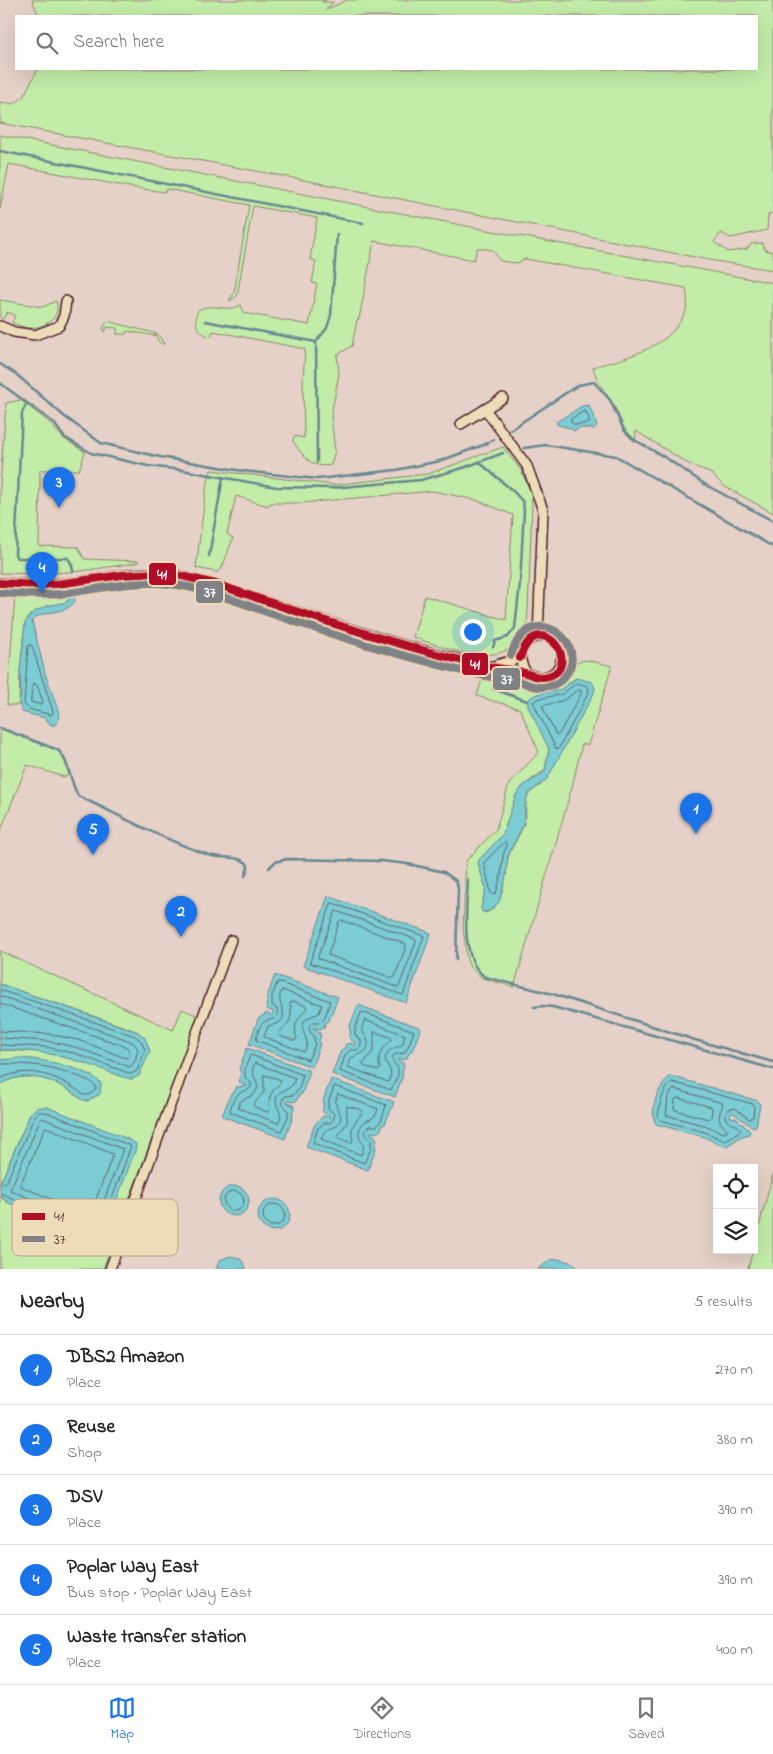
<!DOCTYPE html>
<meta charset="utf-8">
<style>
body{margin:0;font-family:"Indie Flower",sans-serif;background:#f6f6f6;color:#222}
.controls{position:absolute;right:15px;bottom:15px;display:grid;overflow:hidden;border-radius:0px;box-shadow:0 5px 20px #0002}
.controls button{width:45px;height:45px;display:grid;place-items:center;padding:0;border:0;border-bottom:1px solid #e0e0e0;background:#fff;color:#222;font:25px sans-serif}
.you{position:absolute;left:472px;top:631px;width:18px;height:18px;margin:-12px;border:4px solid #fff;border-radius:50%;background:#1a73e8;box-shadow:0 0 0 8px #1a73e833}
.badge{display:grid;place-items:center;width:32px;height:32px;border-radius:50%;background:#1a73e8;color:#fff;font-size:16px;font-weight:700}
.pin{position:absolute;translate:-50% -41px;filter:drop-shadow(0 1px 2px #0008)}
.pin::after{content:'';position:absolute;top:26px;width:18px;height:15px;background:inherit;clip-path:polygon(0 0,100% 0,50% 100%)}
.list{margin:0;padding:0;list-style:none}
h2{display:flex;justify-content:space-between;align-items:center;height:65px;margin:0;padding:0 20px;font-size:21px}
h2 small{font-size:16px;font-weight:400;color:#767676}
.list li{display:grid;grid-template-columns:32px 1fr auto;gap:15px;align-items:center;box-sizing:border-box;height:70px;padding:0 20px;border-top:1px solid #e0e0e0}
.list b{display:block;font-size:19px;white-space:nowrap}
.list p{margin:0;font-size:16px;white-space:nowrap;color:#767676}
.list em{font-size:16px;font-style:normal;color:#767676}
.icon{flex:none;width:28px;height:28px;fill:none;stroke:currentColor;stroke-width:2;stroke-linecap:round;stroke-linejoin:round}
.map{position:relative;flex:none;width:773px;height:1269px;overflow:hidden}
.search{position:absolute;background:#fff;box-shadow:0 5px 20px #0002;left:15px;right:15px;top:15px;height:55px;display:flex;align-items:center;gap:12px;box-sizing:border-box;padding:0 18px;border-radius:0px;color:#767676;font-size:19px}
.sheet{height:415px;background:#fff}
nav{display:flex;justify-content:space-around;align-items:center;box-sizing:border-box;height:70px;border-top:1px solid #e0e0e0;background:#fff;font-size:14px;color:#767676}
nav a{display:grid;justify-items:center;gap:2px}
nav .on{color:#1a73e8}
.map>svg:first-child{display:block}
</style>
<div class="map">
<svg width="773" height="1269" viewBox="0 0 773 1269">
<rect width="100%" height="100%" fill="#e5d1c7"/>
<filter id="ink" filterUnits="userSpaceOnUse"><feTurbulence type="fractalNoise" baseFrequency=".02" numOctaves="2"/><feDisplacementMap in="SourceGraphic" scale="10" xChannelSelector="R" yChannelSelector="G"/><feConvolveMatrix kernelMatrix="1 2 1 2 8 2 1 2 1" color-interpolation-filters="sRGB"/></filter>
<g filter="url(#ink)">
<g fill="#c2eca8" stroke="#86866a" fill-rule="evenodd">
<polygon points="32,0 326,0 322,2 333,2 326,10 347,0 773,0 773,212 768,215 767,230 731,238 721,233 714,242 728,252 747,249 751,244 762,243 765,250 773,252 773,270 709,260 299,179 0,123 0,102 14,104 23,97 38,69 757,69 757,16 39,16"/>
<path d="M0,135L492,231L773,283V513L724,486L712,474L687,463L636,431L635,442L624,428L614,405L598,382L593,367C627,358 676,346 687,307C688,302 687,294 686,288L525,259L517,263L500,261L493,250L477,248L474,260L374,241L359,319L357,320L352,346L337,355L339,374L331,415L335,451L331,465C311,469 303,456 293,441L294,436L304,438L303,381L305,349L213,331L211,337C197,332 193,325 198,310C213,301 227,314 241,305L244,313L309,325L317,284L312,283L316,261L310,259L317,218L253,206L237,296L229,301L234,293L249,205L167,189L165,192L129,187L9,164L0,209Z"/>
<path d="M0,300L43,307L56,301C62,317 46,327 31,328C24,328 18,325 12,323L15,315L7,312L3,319L0,317Z"/>
<polygon points="107,321 158,334 164,344 161,344 158,341 157,336 127,331 126,334 117,334 117,328 107,327 105,332 103,329"/>
<polygon points="20,400 49,422 63,438 85,452 79,470 40,470 39,546 78,547 84,559 139,561 135,563 81,571 41,574 0,573 0,486 6,403"/>
<path d="M503,447L520,469L531,492L532,505L528,611C527,617 528,624 525,630C506,674 446,648 413,637L425,596L506,620L513,515L476,500L433,491L301,503H270L268,506L236,496L227,534L233,538L222,568L217,572L196,568L206,489L211,470L334,485L428,474Z"/>
<polygon points="71,594 67,602 47,606 25,623 20,672 19,705 7,705 15,595"/>
<path d="M587,660L612,666L588,745L582,744L572,787L514,987L482,978L470,967L467,960L463,927L466,861L496,829L509,784L539,752L520,709L477,696L482,679L484,677C503,680 538,688 555,679C571,671 563,663 587,660ZM574,679L542,784C518,799 530,801 524,823C521,834 513,844 509,855C502,872 508,906 485,913L481,908L486,888L478,864L503,834L516,795L523,786L545,770L549,749L537,694L560,690Z"/>
<polygon points="0,728 58,750 63,756 69,775 64,777 27,765 0,832"/>
<path d="M0,951L173,1030L182,1009L198,1016L103,1269H0V1195L2,1198L7,1202L89,1236H96L30,1114L0,1184V1085C20,1071 47,1077 67,1089C74,1093 79,1099 87,1101L100,1094L86,1074L66,1066L29,1059L0,1060V1050L45,1052L72,1058L132,1079L145,1038L138,1032L125,1027L0,984Z"/>
<polygon points="773,1173 773,1269 748,1269"/>
</g>
<g fill="#7bccd3" stroke="#678790">
<polygon points="589,405 597,426 594,429 580,428 574,431 570,428 558,425 556,422 582,406"/>
<path d="M73,593L75,601C66,616 43,608 32,621L45,673L59,713V718L55,725H51L45,718L22,712L19,703L21,693L20,672L25,623L30,615L34,612L47,606L67,602Z"/>
<polygon points="576,678 592,682 595,688 594,693 547,779 528,794 525,806 524,823 508,856 506,877 499,902 490,911 482,912 481,908 486,888 478,864 479,860 503,834 516,795 523,786 542,774 545,770 549,749 528,706 528,699 537,694 560,690"/>
<polygon points="328,896 431,933 406,1003 303,966"/>
<polygon points="275,975 338,997 329,1021 326,1022 324,1027 320,1029 313,1028 319,1032 321,1036 319,1041 320,1044 312,1067 249,1044 258,1019 267,1013 271,1015 273,1013 272,1011 267,1009 266,1006 268,1000 267,997"/>
<path d="M0,984L138,1032L145,1038L150,1051L139,1076L132,1079L123,1077C80,1061 48,1049 0,1050Z"/>
<polygon points="358,1005 421,1028 412,1051 409,1053 407,1058 403,1060 397,1059 398,1061 403,1063 404,1067 402,1072 403,1075 395,1097 332,1074 341,1050 344,1049 346,1044 350,1043 355,1045 357,1044 351,1040 349,1036 351,1032 349,1028"/>
<polygon points="247,1048 310,1071 302,1094 299,1095 297,1100 294,1102 287,1101 287,1103 293,1105 294,1109 292,1114 293,1116 285,1139 222,1116 231,1093 235,1092 236,1087 247,1086 240,1083 239,1079 241,1073 239,1069"/>
<path d="M19,1058C41,1059 85,1067 101,1083L100,1094L87,1101C79,1099 74,1093 67,1089C47,1077 20,1071 0,1085V1060Z"/>
<path d="M670,1076L758,1101L760,1104L756,1127L751,1126L732,1112L730,1117L736,1118L750,1131L749,1134L740,1137L726,1147L704,1137L656,1124C648,1109 659,1087 670,1076Z"/>
<path d="M331,1079L394,1102L385,1124L382,1125L381,1130L376,1133L370,1132L371,1134L375,1136L377,1140L375,1145L376,1148L368,1170L306,1147L315,1124L323,1116L330,1117C326,1111 320,1116 324,1104L323,1101Z"/>
<path d="M40,1107H47L126,1138L136,1144V1148L107,1226C102,1233 98,1236 89,1236L7,1202C0,1197 0,1193 0,1184L30,1114L36,1108Z"/>
<circle cx="234" cy="1201" r="15"/>
<circle cx="274" cy="1215" r="16"/>
<path d="M230,1256C238,1257 244,1260 246,1269H216L220,1260Z"/>
<polygon points="558,1259 573,1263 579,1269 538,1269 550,1260"/>
</g>
<g fill="none" stroke-linecap="round" stroke-linejoin="round">
<g stroke="#5e646e" stroke-width="1">
<polygon points="585,411 589,418 589,423 575,425 571,422 571,419"/>
<polygon points="30,645 32,646 53,712 51,715 29,709 24,704 28,646"/>
<polygon points="33,683 37,685 43,702 41,705 31,702"/>
<polygon points="577,683 588,686 589,692 559,748 556,749 533,702 538,699 562,694"/>
<polygon points="578,690 581,691 581,694 559,734 556,735 542,706 564,700"/>
<polygon points="505,842 507,845 503,855 501,876 496,893 493,895 491,893 484,863"/>
<polygon points="332,903 424,936 403,995 310,963"/>
<polygon points="336,911 415,939 416,942 399,987 397,987 319,959 318,957"/>
<polygon points="341,920 406,944 406,946 395,977 392,978 328,955 339,922"/>
<path d="M278,982L330,1001L325,1017L320,1022H313L309,1026L310,1032L314,1036L315,1045L308,1060L256,1040C259,1028 260,1020 274,1019L278,1015L277,1009L272,1005V996Z"/>
<polyline points="0,990 135,1036 141,1041 145,1050 137,1071 131,1074 74,1053 46,1047 0,1045"/>
<path d="M282,990L322,1005L319,1013C315,1016 312,1015 308,1018C293,1028 314,1038 304,1052L264,1037L268,1026C299,1021 272,1005 282,990Z"/>
<path d="M0,996L122,1038C129,1041 136,1042 138,1050L135,1061L130,1067L75,1047L47,1041L0,1038"/>
<path d="M293,1001L306,1006L307,1008C299,1018 292,1024 297,1038L295,1041L280,1036L279,1033C288,1024 294,1019 290,1004Z"/>
<polyline points="0,1004 119,1044 128,1048 130,1051 128,1057 126,1058 78,1040 49,1034 0,1031"/>
<polygon points="362,1012 414,1031 408,1047 404,1053 396,1054 392,1057 393,1062 398,1068 398,1075 391,1090 340,1071 345,1055 350,1050 357,1050 361,1046 361,1040 355,1035 355,1028"/>
<path d="M365,1020L405,1035L403,1044C398,1048 392,1047 388,1052C379,1064 397,1067 388,1082L348,1067L351,1058C358,1054 372,1053 367,1039C366,1035 363,1034 362,1028Z"/>
<path d="M374,1032L390,1037L392,1039C383,1049 376,1054 380,1069L378,1071L364,1066L363,1064C376,1048 374,1052 374,1032Z"/>
<path d="M251,1055L303,1075L299,1089L293,1095L286,1096L282,1099L283,1105L288,1110V1117L281,1131L230,1112C231,1105 234,1097 240,1093C244,1090 247,1092 251,1087V1083L245,1077V1068Z"/>
<path d="M255,1063L295,1078C292,1094 276,1087 276,1101C276,1107 280,1110 281,1116L278,1123L238,1108L240,1102C244,1098 250,1098 254,1094C265,1082 246,1076 255,1063Z"/>
<path d="M0,1064C29,1063 53,1066 80,1077C86,1080 94,1082 96,1088C95,1092 88,1096 84,1095C59,1076 29,1064 0,1079"/>
<path d="M264,1075L279,1079L281,1082C272,1091 267,1096 270,1110L267,1112L255,1107L253,1105L264,1092Z"/>
<path d="M672,1082L753,1104L754,1107L753,1117L749,1119L735,1108L729,1109L725,1115L726,1120C730,1125 738,1123 741,1130L725,1141L705,1132L660,1120L658,1116C660,1104 662,1091 672,1082Z"/>
<polygon points="335,1086 386,1105 382,1119 377,1126 370,1126 365,1130 366,1136 371,1140 371,1149 364,1163 313,1143 318,1128 324,1123 330,1123 334,1119 334,1114 328,1108 329,1100"/>
<path d="M674,1089L722,1103L723,1105C718,1115 717,1122 727,1129V1132L723,1133L707,1126L666,1115L668,1097Z"/>
<path d="M338,1094L378,1109C375,1123 364,1117 360,1128C355,1140 369,1142 361,1155L321,1139L324,1132C328,1128 334,1129 338,1124C347,1113 330,1109 338,1094Z"/>
<polygon points="678,1098 711,1107 712,1109 711,1118 708,1119 675,1110 674,1108 675,1100"/>
<path d="M347,1106L362,1110L363,1112C355,1122 349,1127 353,1141L351,1143L337,1137L347,1123Z"/>
<polygon points="42,1118 123,1149 97,1220 93,1225 10,1190 40,1120"/>
<polygon points="46,1127 113,1154 90,1215 20,1186"/>
<polyline points="0,1184 4,1183 7,1181 34,1117 39,1112 46,1112 131,1146 103,1224 95,1231 90,1231 0,1193"/>
<circle cx="234" cy="1201" r="10"/>
<circle cx="274" cy="1215" r="11"/>
</g>
<g stroke="#678790" stroke-width="2.5">
<polyline points="0,151 363,223"/>
<polyline points="205,321 316,342"/>
<polyline points="0,364 16,374 65,417 101,443 160,457 243,471 317,479 396,470 440,461 486,444 494,439"/>
<polyline points="0,383 54,423 64,437 91,453 148,466 182,470 276,487 331,488 421,480 463,468 503,453"/>
<polyline points="27,403 22,413 15,554 17,558 68,558 72,565 73,571"/>
<polyline points="510,430 578,385 594,382 610,400 624,430 633,439 666,458 706,485 773,521"/>
<polyline points="524,448 546,445 616,456 773,547"/>
<polyline points="317,462 316,342 327,328 331,315 337,234"/>
<polyline points="479,462 513,491 523,502 524,510 520,583 515,628 508,637 495,641 493,647"/>
<polyline points="209,556 223,477"/>
<polyline points="493,681 493,689 527,701"/>
<path d="M0,728L58,750C69,761 70,781 78,796C121,816 164,840 209,855C221,859 236,855 247,863L248,868L245,876"/>
<polyline points="269,868 275,862 287,859 381,861 408,864 444,872 456,881 458,887 456,960"/>
<path d="M468,879C467,906 459,959 485,977L553,994L695,1040L773,1062"/>
<polyline points="534,1007 542,1006 553,1007 773,1069"/>
</g>
<defs>
<g id="street">
<polyline points="0,326 14,332 35,335 59,326 64,316 66,301"/>
<polyline points="485,409 527,466 543,510 538,636"/>
<polyline points="461,424 503,398"/>
<path d="M0,583C14,584 28,585 41,585C84,584 127,570 169,574C176,574 184,577 191,579C223,586 254,598 285,608C363,633 440,659 521,672C528,673 533,677 539,677C557,678 568,659 557,643C543,625 507,644 526,672"/>
<polyline points="493,666 520,658"/>
<polyline points="110,1269 231,940"/>
</g>
</defs>
<use href="#street" stroke="#4a1f2b" stroke-width="12"/>
<use href="#street" stroke="#eedbb8" stroke-width="9"/>
<defs>
<path id="bus-1" d="M0,583L37,585L57,584L122,575L155,573L182,576L216,584C304,614 390,644 480,665C494,668 508,669 521,672C529,673 535,678 543,677C588,672 539,601 520,658"/>
<path id="bus-2" d="M0,593C20,594 40,596 60,594C96,590 132,580 169,584C208,588 247,606 284,618C338,637 392,653 447,667C461,671 476,675 491,677C501,679 511,679 521,682C528,684 534,688 542,687C551,687 560,683 565,676C592,643 530,596 511,655"/>
</defs>
<use href="#bus-1" stroke="#eedbb8" stroke-width="11"/>
<use href="#bus-2" stroke="#eedbb8" stroke-width="11"/>
<use href="#bus-1" stroke="#b10d28" stroke-width="8"/>
<use href="#bus-2" stroke="#808285" stroke-width="8"/>
</g>
</g>
<rect x="12" y="1199" width="166" height="57" rx="8" fill="#eedbb8" stroke="#bda38e" stroke-width="1"/>
<rect x="22" y="1213" width="23" height="7" fill="#b10d28"/>
<rect x="22" y="1236" width="23" height="6" fill="#808285"/>
<g font-size="14" fill="#4a1f2b">
<text x="54" y="1221">41</text>
<text x="54" y="1244">37</text>
</g>
<g stroke="#eedbb8" stroke-width="2">
<rect x="148" y="562" width="29" height="24" rx="5" fill="#b10d28"/>
<rect x="195" y="580" width="29" height="24" rx="5" fill="#808285"/>
<rect x="461" y="652" width="28" height="24" rx="5" fill="#b10d28"/>
<rect x="492" y="667" width="29" height="24" rx="5" fill="#808285"/>
</g>
<g font-size="14" text-anchor="middle" font-weight="bold" fill="#fff">
<text x="162" y="579">41</text>
<text x="210" y="597">37</text>
<text x="475" y="669">41</text>
<text x="507" y="684">37</text>
</g>
</svg>
<div class="controls">
<button><svg class="icon" aria-label="locate" viewBox="0 0 24 24"><circle cx="12" cy="12" r="6"/><path d="M12 2v4M12 18v4M2 12h4M18 12h4"/></svg></button>
<button><svg class="icon" aria-label="layers" viewBox="0 0 24 24"><path d="M12 4l9 5-9 5-9-5zM3 14l9 5 9-5"/></svg></button>
</div>
<div class="you"></div>
<div class="pin badge" style="left:696px;top:834px">1</div>
<div class="pin badge" style="left:181px;top:937px">2</div>
<div class="pin badge" style="left:59px;top:508px">3</div>
<div class="pin badge" style="left:42px;top:593px">4</div>
<div class="pin badge" style="left:93px;top:855px">5</div>
<div class="search"><svg class="icon" aria-label="search" viewBox="0 0 24 24"><circle cx="10" cy="10" r="6"/><path d="M15 15l6 6"/></svg>Search here</div>
</div>
<section class="sheet">
<h2>Nearby<small>5 results</small></h2>
<ul class="list">
<li><span class="badge">1</span><div><b>DBS2 Amazon</b><p>Place</p></div><em>270 m</em></li>
<li><span class="badge">2</span><div><b>Reuse</b><p>Shop</p></div><em>380 m</em></li>
<li><span class="badge">3</span><div><b>DSV</b><p>Place</p></div><em>390 m</em></li>
<li><span class="badge">4</span><div><b>Poplar Way East</b><p>Bus stop · Poplar Way East</p></div><em>390 m</em></li>
<li><span class="badge">5</span><div><b>Waste transfer station</b><p>Place</p></div><em>400 m</em></li>
</ul>
</section>
<nav>
<a class="on"><svg class="icon" aria-label="map" viewBox="0 0 24 24"><path d="M3 6l6-2 6 2 6-2v14l-6 2-6-2-6 2zM9 4v14M15 6v14"/></svg>Map</a>
<a><svg class="icon" aria-label="directions" viewBox="0 0 24 24"><path d="M12 3l9 9-9 9-9-9zM9 14v-3h6M13 9l2 2-2 2"/></svg>Directions</a>
<a><svg class="icon" aria-label="saved" viewBox="0 0 24 24"><path d="M7 4h10v16l-5-4-5 4z"/></svg>Saved</a>
</nav>
